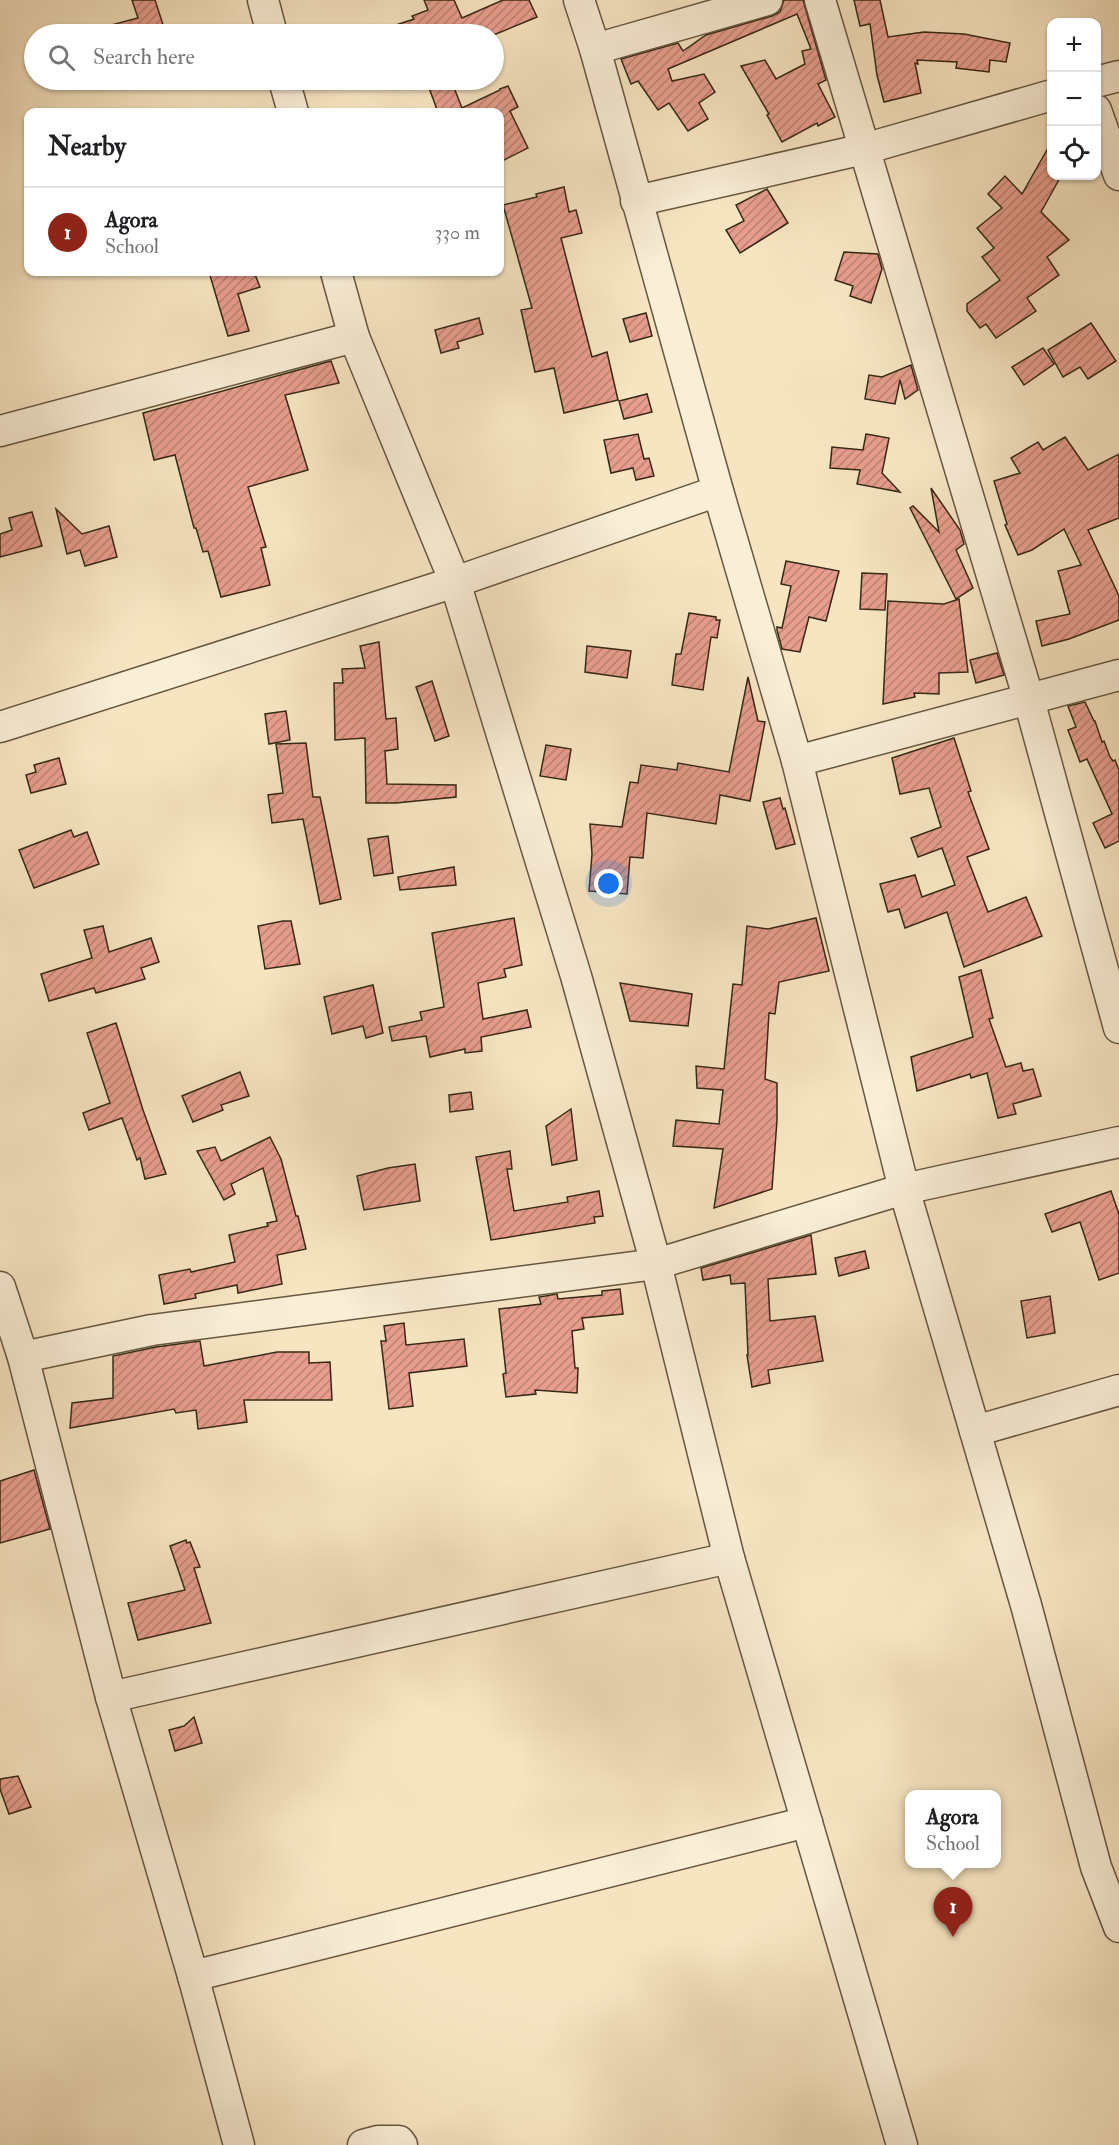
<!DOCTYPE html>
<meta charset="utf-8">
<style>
body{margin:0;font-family:"IM FELL Double Pica",serif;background:#f6f6f6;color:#202124}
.controls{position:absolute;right:18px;top:18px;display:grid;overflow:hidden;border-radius:12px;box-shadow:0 2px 4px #0004}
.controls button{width:54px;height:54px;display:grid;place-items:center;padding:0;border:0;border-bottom:2px solid #e0e0e0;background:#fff;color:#202124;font:30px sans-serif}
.you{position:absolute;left:609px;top:884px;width:21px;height:21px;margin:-15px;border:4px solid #fff;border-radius:50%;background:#1a73e8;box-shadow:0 0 0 9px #1a73e833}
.badge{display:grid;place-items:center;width:39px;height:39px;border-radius:50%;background:#8f2418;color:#fff;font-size:20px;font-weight:700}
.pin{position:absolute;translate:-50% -50px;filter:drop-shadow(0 2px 3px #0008)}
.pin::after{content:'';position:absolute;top:32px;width:21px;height:18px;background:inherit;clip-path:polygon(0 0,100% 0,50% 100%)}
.popup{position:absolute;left:905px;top:1790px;width:96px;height:78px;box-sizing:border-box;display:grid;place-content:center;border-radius:12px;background:#fff;filter:drop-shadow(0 2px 4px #0005);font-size:20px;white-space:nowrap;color:#757577}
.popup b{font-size:22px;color:#202124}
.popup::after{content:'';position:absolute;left:50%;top:100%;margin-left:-12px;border:12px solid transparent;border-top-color:#fff}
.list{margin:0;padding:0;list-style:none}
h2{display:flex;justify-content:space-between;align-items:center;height:78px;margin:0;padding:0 24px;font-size:26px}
h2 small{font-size:20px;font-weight:400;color:#757577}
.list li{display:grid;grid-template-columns:39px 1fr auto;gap:18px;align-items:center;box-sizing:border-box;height:90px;padding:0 24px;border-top:2px solid #e0e0e0}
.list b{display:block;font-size:22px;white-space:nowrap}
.list p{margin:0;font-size:20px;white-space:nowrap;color:#757577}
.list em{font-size:20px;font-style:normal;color:#757577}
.icon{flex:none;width:33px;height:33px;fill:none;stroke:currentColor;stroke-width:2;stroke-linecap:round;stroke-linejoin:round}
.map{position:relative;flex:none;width:1119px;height:2145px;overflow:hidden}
.search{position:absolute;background:#fff;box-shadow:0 2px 4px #0004;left:24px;top:24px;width:480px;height:66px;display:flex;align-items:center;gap:15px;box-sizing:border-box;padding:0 21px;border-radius:33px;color:#757577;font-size:22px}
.panel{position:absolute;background:#fff;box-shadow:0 2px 4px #0004;left:24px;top:108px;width:480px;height:168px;border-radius:12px}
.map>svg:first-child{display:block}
</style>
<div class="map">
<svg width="1119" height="2145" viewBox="0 0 1119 2145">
<defs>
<pattern id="building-hatch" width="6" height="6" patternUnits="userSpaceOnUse" patternTransform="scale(1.5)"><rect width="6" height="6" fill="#e89e8e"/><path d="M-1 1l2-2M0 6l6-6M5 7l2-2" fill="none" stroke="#bd8173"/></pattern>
</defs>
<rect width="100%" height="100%" fill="#f7e5c2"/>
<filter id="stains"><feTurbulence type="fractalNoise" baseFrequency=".00333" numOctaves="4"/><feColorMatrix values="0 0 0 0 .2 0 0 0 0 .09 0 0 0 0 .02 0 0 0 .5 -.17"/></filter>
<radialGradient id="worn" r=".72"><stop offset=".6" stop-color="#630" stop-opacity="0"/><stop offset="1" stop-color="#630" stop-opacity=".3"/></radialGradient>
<g fill="url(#building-hatch)" stroke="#362815" stroke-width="1.5">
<polygon points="132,0 155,0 166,34 97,34 96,29 138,18"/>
<polygon points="424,0 454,0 462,18 503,0 529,0 537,17 496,34 379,34 378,31 414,19 412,16 428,10"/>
<polygon points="784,0 803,0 826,80 818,84 835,117 818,126 817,123 782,142 767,115 769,114 741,66 765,60 776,79 805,64 802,51 811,49 797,14 668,69 672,81 704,74 715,92 699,103 708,119 688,131 669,103 658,110 638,81 631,84 621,59 678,43 683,51 706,35 772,16 780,12"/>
<polygon points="854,0 880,0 888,37 924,32 964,34 1010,43 1006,62 990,60 989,72 956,68 957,62 917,60 918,64 915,63 921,93 884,102 877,75 870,24 860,26"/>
<polygon points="426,80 451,80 462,108 500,90 500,88 500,89 508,86 518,107 510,111 528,148 500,162 500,112 438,112"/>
<polygon points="1052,141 1052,176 1061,176 1041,212 1069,240 1047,257 1059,275 1027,298 1036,311 996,338 986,324 980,328 967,311 967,304 1000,280 982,257 994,248 977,228 1002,208 988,194 1005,176 1022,194"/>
<polygon points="564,187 569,212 576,210 582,233 561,238 592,357 607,352 618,400 564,413 554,368 535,372 521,310 532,308 503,205 537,197 536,194"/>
<polygon points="767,189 788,223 740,253 726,230 744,221 736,205"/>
<polygon points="844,252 878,254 882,269 871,303 850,296 853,286 835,280"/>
<polygon points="209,272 254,272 260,287 238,294 249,331 228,336"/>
<polygon points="646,313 652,336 630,342 623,319"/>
<polygon points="479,318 483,334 457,342 459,348 441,353 435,330"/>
<polygon points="1091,323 1116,361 1088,379 1080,367 1063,377 1048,350"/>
<polygon points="1043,348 1054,364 1024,385 1012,367"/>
<polygon points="331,361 339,383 285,395 308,470 248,487 266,547 261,548 270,585 221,597 208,551 203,552 196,528 194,528 175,455 154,460 143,413"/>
<polygon points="911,365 918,390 905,399 900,380 895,404 865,399 869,375 882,377"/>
<polygon points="647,394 652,412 624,419 619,401"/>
<polygon points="638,434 644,459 649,458 654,476 636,480 633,468 611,473 604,440"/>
<polygon points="866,434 889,438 882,473 900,492 857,484 860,470 830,468 832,447 863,450"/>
<polygon points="1065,437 1088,470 1119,454 1119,518 1088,530 1119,596 1119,620 1069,639 1042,646 1036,621 1070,614 1058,571 1081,565 1064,529 1032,550 1018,555 1005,525 1007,524 994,481 1020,473 1011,458 1038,442 1043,450"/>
<polygon points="931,488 960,530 964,544 956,550 973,588 956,599 910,508 913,506 939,532"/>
<polygon points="56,509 82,534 109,526 117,557 85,566 80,550 67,554"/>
<polygon points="32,512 42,546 0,557 0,534 12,530 9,518"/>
<polygon points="786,561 839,571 826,621 809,617 800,652 782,649 777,630 777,627 782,628 791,586 781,584"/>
<polygon points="862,573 887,574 885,610 860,609"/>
<polygon points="959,599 968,672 939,673 939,694 914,693 915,697 883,704 888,601 944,604"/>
<polygon points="689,613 716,617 716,620 720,620 717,638 711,637 703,690 672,685 676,654 681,654"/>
<polygon points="379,642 386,719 396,718 398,749 385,751 387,784 456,785 456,797 396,803 366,803 365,738 335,740 334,683 343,683 342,669 365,668 360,646"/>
<polygon points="587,646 631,651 627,678 585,672"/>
<polygon points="997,653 1004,675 976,683 970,660"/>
<polygon points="748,677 758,721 765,722 750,801 720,795 716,824 647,813 643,858 630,857 627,894 589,891 592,854 590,824 622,827 630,782 638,783 641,765 677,770 678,763 729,772"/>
<polygon points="432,681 449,736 435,741 416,687"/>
<polygon points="1085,702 1094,721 1095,721 1102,742 1104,741 1110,757 1113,761 1115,760 1119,770 1119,841 1105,848 1093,823 1112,814 1087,759 1080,762 1068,730 1076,727 1068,706"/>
<polygon points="286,711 290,740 269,744 265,714"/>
<polygon points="954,738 971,791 968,792 989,849 967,857 988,912 1026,897 1042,936 964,967 947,912 905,928 899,909 888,912 880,884 915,875 922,897 955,885 942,848 918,857 911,838 941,827 929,788 900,794 892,758"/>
<polygon points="306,743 313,797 320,797 341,899 320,904 303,819 272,823 268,795 283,793 276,744"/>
<polygon points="546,745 571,749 566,780 540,776"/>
<polygon points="59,758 66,784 31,793 26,775 36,772 34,765"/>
<polygon points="780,798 783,809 785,808 795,844 776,849 763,802"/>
<polygon points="71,830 74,837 87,832 99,864 34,888 19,850"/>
<polygon points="388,836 393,873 374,876 368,839"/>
<polygon points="454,867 456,885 400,890 398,877"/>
<polygon points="514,918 522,965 504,969 506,977 478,983 483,1019 527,1010 531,1027 481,1037 482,1051 465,1053 465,1049 430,1057 426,1036 392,1041 389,1027 422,1020 420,1012 444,1007 432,933"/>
<polygon points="816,918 829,971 779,982 775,1014 769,1013 765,1079 777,1083 777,1120 772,1189 714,1208 723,1149 673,1146 676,1120 719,1124 723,1090 697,1088 696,1066 724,1069 733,984 742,985 747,926 768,929"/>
<polygon points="283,921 291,921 300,964 265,969 258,926"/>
<polygon points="103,926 109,952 151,938 159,962 141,968 145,979 96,993 94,988 49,1001 41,974 92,958 84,930"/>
<polygon points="981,970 993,1018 989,1019 1006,1067 1021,1063 1023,1071 1033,1069 1041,1096 1013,1104 1016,1114 998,1118 987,1073 971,1078 970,1074 917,1091 911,1057 973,1037 959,977"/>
<polygon points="620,983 692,994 688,1026 630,1021"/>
<polygon points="373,985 383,1033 366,1038 363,1026 332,1034 324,997"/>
<polygon points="116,1023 143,1110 166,1174 145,1179 140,1158 137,1160 122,1118 89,1130 83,1113 110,1103 87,1033"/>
<polygon points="240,1072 249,1096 221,1105 223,1110 193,1122 182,1096"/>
<polygon points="471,1092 473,1109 450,1112 449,1095"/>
<polygon points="571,1109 577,1160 552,1165 546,1126"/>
<polygon points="270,1137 281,1159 296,1216 298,1216 306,1249 277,1255 282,1284 238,1293 237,1285 195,1294 196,1298 164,1304 159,1275 190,1269 191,1272 235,1262 229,1235 268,1226 267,1223 277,1221 263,1168 231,1184 235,1194 224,1200 197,1151 215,1147 221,1161"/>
<polygon points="510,1151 512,1169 507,1169 514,1211 568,1202 567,1197 599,1191 603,1216 594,1217 595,1223 491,1240 476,1157"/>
<polygon points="415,1164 420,1201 364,1210 357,1176 388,1168"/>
<polygon points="1111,1191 1119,1214 1119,1273 1099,1280 1080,1222 1052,1232 1045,1214"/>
<polygon points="811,1235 816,1274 768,1279 770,1321 815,1316 823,1361 768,1370 770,1383 752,1387 747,1355 748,1355 745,1283 731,1284 730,1275 703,1280 701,1268"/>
<polygon points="865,1251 869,1268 839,1276 835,1258"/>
<polygon points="620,1289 623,1314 582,1318 584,1329 572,1331 575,1368 578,1368 577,1393 535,1390 536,1394 506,1397 503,1374 506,1373 499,1309 541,1304 539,1297 557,1294 558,1299 602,1295 602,1291"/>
<polygon points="1050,1296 1055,1333 1027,1338 1021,1301"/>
<polygon points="404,1323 406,1345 464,1339 467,1366 409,1373 413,1406 389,1409 381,1341 386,1341 384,1326"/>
<polygon points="200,1341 204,1366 277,1352 309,1352 309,1363 330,1362 332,1400 244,1400 247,1422 198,1429 196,1410 176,1413 174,1409 70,1428 72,1403 113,1398 113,1356 156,1347"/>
<polygon points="34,1470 50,1529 0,1543 0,1481"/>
<polygon points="186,1540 187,1543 190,1542 200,1567 194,1568 211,1623 138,1640 128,1603 185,1590 170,1546"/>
<polygon points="194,1717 202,1743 175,1751 169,1730 184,1726"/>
<polygon points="18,1776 31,1807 9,1814 0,1789 0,1779"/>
</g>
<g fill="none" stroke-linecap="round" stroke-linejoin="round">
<defs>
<g id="minor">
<polyline points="263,0 272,34"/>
<polyline points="579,0 595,49 718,491 797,761 904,1189 1026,1605 1096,1867 1119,1927"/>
<polyline points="820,0 1029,700 1119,1028"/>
<polyline points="595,49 767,0"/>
<polyline points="284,80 293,112"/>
<polyline points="1096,82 1119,76"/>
<polyline points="1096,110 1119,175"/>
<polyline points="636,201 864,149 1052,95"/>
<polyline points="336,272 354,337 455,582 576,976 656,1264 729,1558 902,2145"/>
<polyline points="0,431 354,337"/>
<polyline points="0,727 455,582 718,491"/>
<polyline points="797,761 1119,675"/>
<polyline points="0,1287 23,1357 111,1697 193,1976 239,2145"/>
<polyline points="23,1357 152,1330 656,1264 904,1189 1119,1142"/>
<polyline points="975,1431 1119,1390"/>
<polyline points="111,1697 729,1558"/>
<polyline points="193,1976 807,1822"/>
<polyline points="363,2145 378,2141 399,2141 402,2145"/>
</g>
</defs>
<use href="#minor" stroke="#665740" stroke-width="33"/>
<use href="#minor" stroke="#faeed7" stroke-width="30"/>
</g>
<rect width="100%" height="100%" filter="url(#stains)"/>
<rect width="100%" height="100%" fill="url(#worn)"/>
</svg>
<div class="controls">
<button>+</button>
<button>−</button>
<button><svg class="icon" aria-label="locate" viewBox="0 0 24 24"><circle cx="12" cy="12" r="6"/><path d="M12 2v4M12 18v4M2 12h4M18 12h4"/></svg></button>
</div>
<div class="you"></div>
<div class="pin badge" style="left:953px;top:1937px">1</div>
<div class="popup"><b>Agora</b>School</div>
<div class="search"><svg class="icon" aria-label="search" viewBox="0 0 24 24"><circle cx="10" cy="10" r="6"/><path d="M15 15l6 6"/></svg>Search here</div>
<section class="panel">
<h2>Nearby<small></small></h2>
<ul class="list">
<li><span class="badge">1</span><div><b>Agora</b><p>School</p></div><em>330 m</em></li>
</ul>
</section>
</div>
